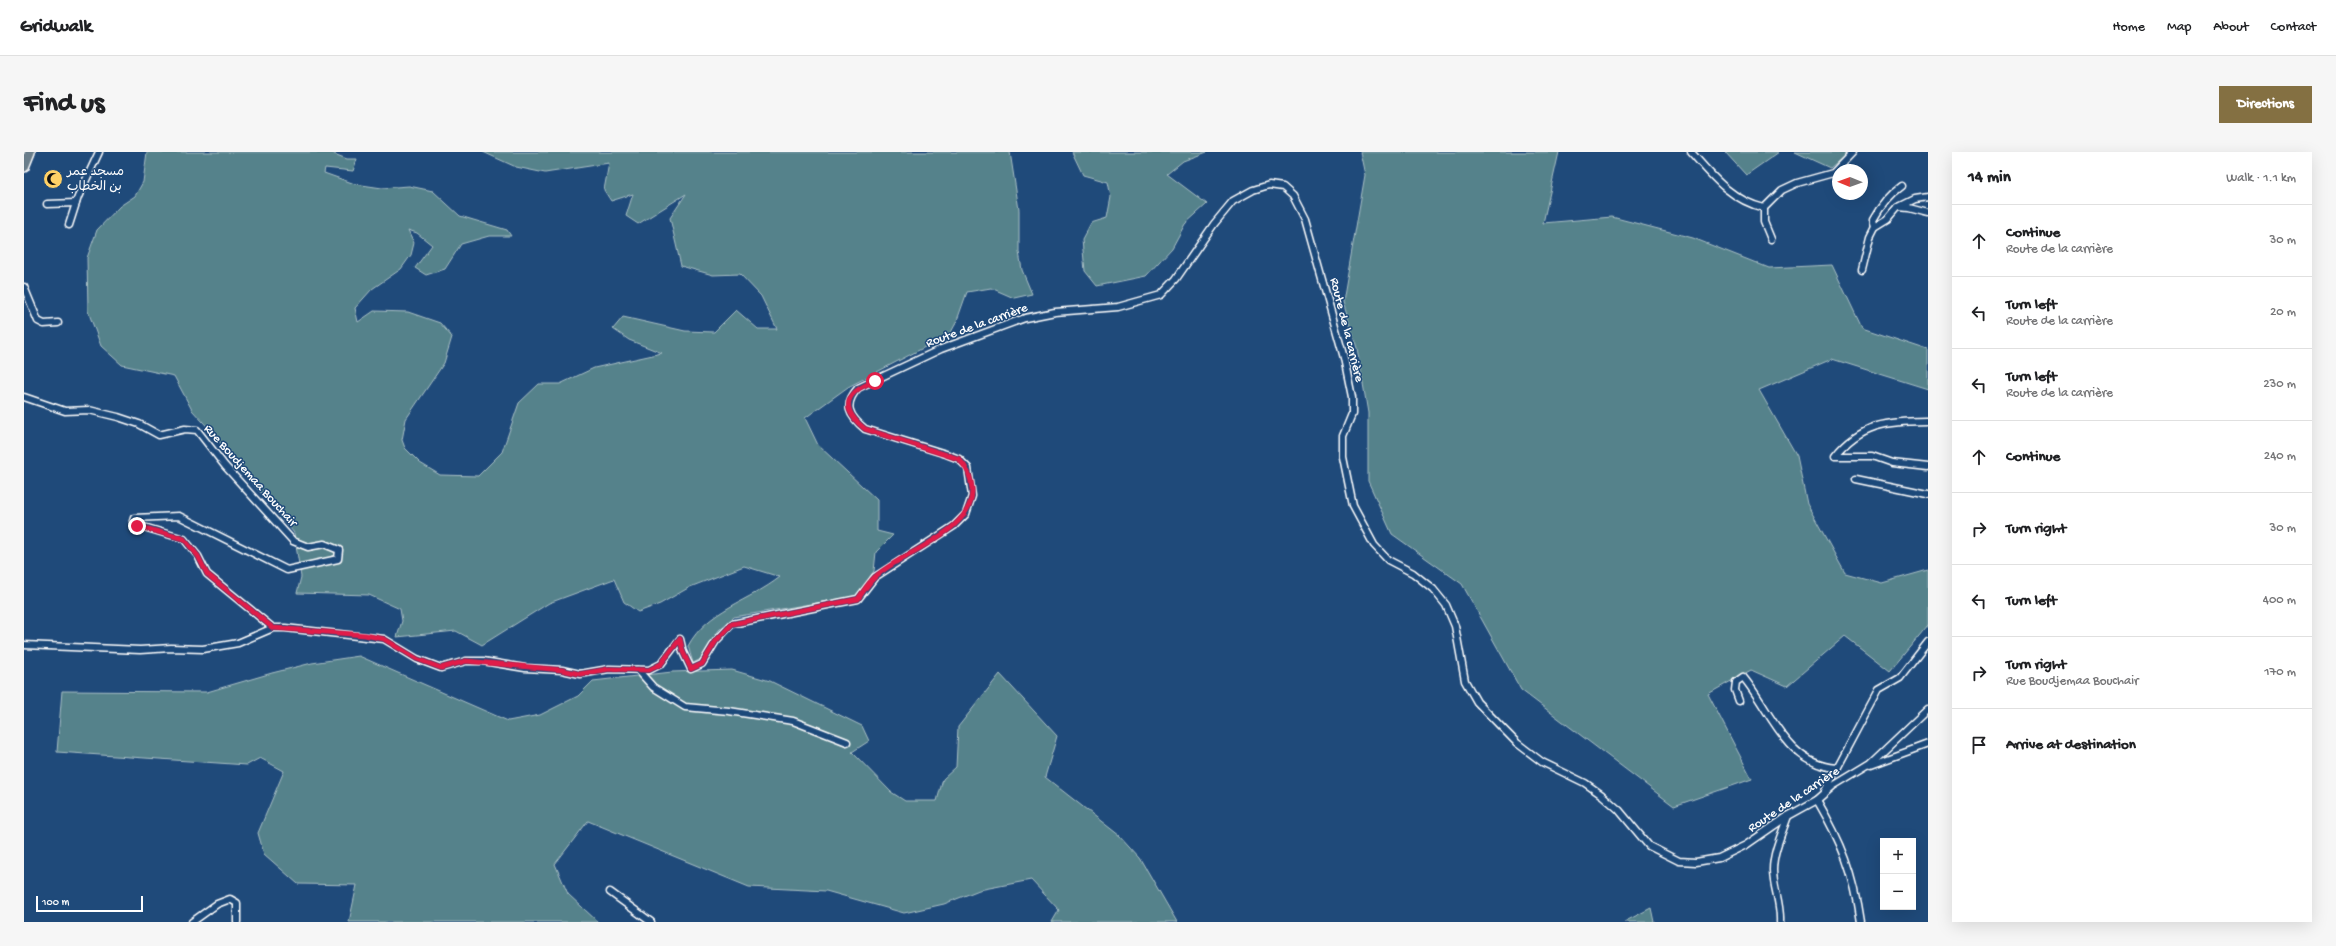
<!DOCTYPE html>
<meta charset="utf-8">
<style>
body{margin:0;font-family:"Gochi Hand","Playpen Sans Arabic",sans-serif;background:#f6f6f6;color:#202124}
.controls{position:absolute;right:12px;bottom:12px;display:grid;overflow:hidden;border-radius:0px;box-shadow:0 4px 16px #0002}
.controls button{width:36px;height:36px;display:grid;place-items:center;padding:0;border:0;border-bottom:1px solid #e0e0e0;background:#fff;color:#202124;font:20px sans-serif}
.compass{position:absolute;left:1808px;top:12px;width:36px;height:36px;border-radius:50%;background:#fff;box-shadow:0 4px 16px #0002;rotate:271deg}
.scale{position:absolute;left:12px;bottom:10px;width:107px;box-sizing:border-box;padding-left:4px;border:2px solid #fff;border-top:0;font-size:11px;line-height:14px;white-space:nowrap;color:#fff;-webkit-text-stroke:3px #1f4a7a;paint-order:stroke}
.stop{position:absolute;width:12px;height:12px;margin:-9px;border:3px solid #e11d48;border-radius:50%;background:#fff}
.stop.end{background:#e11d48;border-color:#fff;box-shadow:0 1px 4px #0008}
.list{margin:0;padding:0;list-style:none}
h2{display:flex;justify-content:space-between;align-items:center;height:52px;margin:0;padding:0 16px;font-size:17px}
h2 small{font-size:13px;font-weight:400;color:#757577}
.list li{display:grid;grid-template-columns:26px 1fr auto;gap:12px;align-items:center;box-sizing:border-box;height:72px;padding:0 16px;border-top:1px solid #e0e0e0}
.list b{display:block;font-size:15px;white-space:nowrap}
.list p{margin:0;font-size:13px;white-space:nowrap;color:#757577}
.list em{font-size:13px;font-style:normal;color:#757577}
.icon{flex:none;width:22px;height:22px;fill:none;stroke:currentColor;stroke-width:2;stroke-linecap:round;stroke-linejoin:round}
.map{position:relative;flex:none;width:1904px;height:770px;overflow:hidden;border-radius:0px}
header{display:flex;align-items:center;gap:24px;box-sizing:border-box;height:56px;padding:0 20px;background:#fff;border-bottom:1px solid #e0e0e0}
header strong{font-size:19px}
nav{display:flex;gap:22px;margin-inline-start:auto;font-size:14px}
.intro{display:flex;align-items:center;justify-content:space-between;box-sizing:border-box;height:96px;padding:0 24px}
h1{margin:0;font-size:28px}
.button{padding:10px 18px;border-radius:0px;background:#847042;color:#fff;font-size:14px;font-weight:700}
main{display:flex;gap:24px;padding:0 24px}
aside{flex:1;background:#fff;border-radius:0px;box-shadow:0 4px 16px #0002}
.map>svg:first-child{display:block}
</style>
<header>
<strong>Gridwalk</strong>
<nav><a>Home</a><a>Map</a><a>About</a><a>Contact</a></nav>
</header>
<div class="intro"><h1>Find us</h1><a class="button">Directions</a></div>
<main>
<div class="map">
<svg width="1904" height="770" viewBox="0 0 1904 770">
<rect width="100%" height="100%" fill="#1f4a7a"/>
<filter id="ink" filterUnits="userSpaceOnUse"><feTurbulence type="fractalNoise" baseFrequency=".025" numOctaves="2"/><feDisplacementMap in="SourceGraphic" scale="8" xChannelSelector="R" yChannelSelector="G"/><feConvolveMatrix kernelMatrix="1 2 1 2 8 2 1 2 1" color-interpolation-filters="sRGB"/></filter>
<g filter="url(#ink)">
<g fill="#55828b" stroke="#aac0c5">
<path d="M123,0H309L310,2L323,7H333L329,19L301,16L300,21L331,32L358,36L385,34L409,39L436,64L483,78L487,84H465L437,92L421,117L402,123L391,116L408,93L393,81L384,78L390,91L387,103L377,117L348,137L331,156L334,170L350,159L384,160L416,171L428,185L420,211L382,267L378,288L381,296L396,311L416,323L454,324L478,300L495,251L515,232H536L570,216L638,201L605,188L589,177L599,165L661,179L690,180L712,158L734,177H753L737,144L716,122L689,123L657,114L646,66L662,42L614,72L602,64L609,42L587,49L580,38L585,11L521,21L492,15L459,0H986L995,58V100L998,118L1008,142L990,146L967,136L943,140L932,171L926,182L824,235L781,266L794,293L853,348V379L869,383L852,400L850,419L833,444L710,465L695,478L677,507L669,511L664,494C683,458 726,449 756,425L720,414L666,435L636,452L614,460L600,450L590,427L525,451L458,493L432,479L373,485L378,469L376,457L345,443L273,441L277,425L270,381L242,346L215,317L190,282L168,258L150,224L98,213L77,194L64,159L63,106L73,78L96,54L111,44L119,30Z"/>
<polygon points="1048,0 1183,0 1159,9 1143,22 1183,52 1161,72 1148,96 1122,124 1073,134 1061,119 1058,88 1067,71 1083,66 1087,45 1084,30 1059,23"/>
<polygon points="1336,0 1535,0 1519,71 1588,65 1669,86 1745,116 1808,113 1838,176 1904,198 1904,237 1808,207 1735,238 1773,304 1783,352 1821,421 1858,431 1904,418 1904,473 1866,519 1821,484 1763,534 1727,518 1684,542 1728,627 1650,654 1497,538 1438,432 1368,382 1344,329 1344,261 1333,196 1319,150 1341,23"/>
<polygon points="1701,0 1755,0 1722,23"/>
<polygon points="1771,0 1825,0 1806,16"/>
<polygon points="335,504 484,569 516,563 554,544 569,529 648,520 708,518 746,529 838,574 845,589 828,600 867,640 881,649 913,649 919,627 932,615 934,575 976,522 1033,584 1021,625 1096,684 1116,706 1153,770 1028,770 1035,758 1007,728 955,738 920,752 880,761 802,739 725,735 564,669 531,712 544,742 574,770 325,770 333,733 274,732 240,702 234,681 260,619 236,606 223,613 33,600 38,539 183,540 248,521 288,511"/>
<polygon points="1627,756 1630,770 1600,770"/>
</g>
<g fill="none" stroke-linecap="round" stroke-linejoin="round">
<defs>
<g id="street">
<path d="M1667,0C1689,25 1707,48 1740,56"/>
<path d="M1878,34C1865,43 1856,55 1849,68L1851,75L1864,67L1874,55L1885,56L1904,61"/>
<polyline points="23,52 52,51"/>
<polyline points="1875,55 1891,47 1904,45"/>
<polyline points="45,73 54,45 75,0"/>
<polyline points="1747,87 1740,70 1740,56 1758,38 1773,31 1809,21 1829,0"/>
<polyline points="1838,118 1846,85 1851,75"/>
<polyline points="0,135 14,169 20,172 34,171"/>
<polyline points="0,245 41,259 65,258 94,265 115,272 135,283 161,277 173,278 201,314 269,389 284,395 300,392 315,398 314,407 263,418 155,364 110,366 109,369 113,373 160,387 174,404 183,422 249,476"/>
<path d="M1904,269C1864,270 1838,270 1811,304H1848L1868,311L1904,315"/>
<polyline points="1832,327 1904,342"/>
<path d="M0,493L116,498L147,496L179,497L214,491L249,476H261L360,487L393,507L417,516L442,509H459L501,516L538,518L556,522L585,517L625,518L637,512L656,487L659,500L667,517L678,512L692,489L708,472L834,447L851,425L930,374L942,362L948,344L944,316L935,307L922,302L841,277C825,264 819,253 834,236L917,197L1001,166L1031,160L1094,155L1137,143L1152,127L1190,72L1209,49L1229,38L1245,33L1259,35L1269,44L1281,67L1320,206L1328,245V262L1319,284V305L1329,354L1350,393L1364,408L1389,421L1409,437L1422,453L1431,474L1441,529L1453,550L1493,591L1518,610L1561,631L1578,643L1595,658L1625,694L1655,709L1672,710L1695,706L1722,693L1764,664L1793,648L1809,634L1847,611L1904,557"/>
<polyline points="614,518 629,535 661,555 705,559 769,569 823,590"/>
<path d="M1715,549L1711,538L1712,530L1719,525C1747,558 1762,613 1813,616"/>
<polyline points="1847,613 1904,592"/>
<polyline points="1801,639 1855,538 1876,526 1904,490"/>
<path d="M1793,648C1818,691 1830,721 1837,770"/>
<polyline points="586,740 627,770"/>
<polyline points="168,770 193,752 206,747 213,751 213,770"/>
<path d="M1756,770C1757,750 1749,736 1749,718C1749,700 1758,681 1764,664"/>
</g>
<polyline id="primary" points="0,15 6,0"/>
</defs>
<use href="#street" stroke="#fff" stroke-width="9"/>
<use href="#primary" stroke="#fff" stroke-width="12"/>
<use href="#street" stroke="#1f4a7a" stroke-width="6"/>
<use href="#primary" stroke="#6b7e8b" stroke-width="9"/>
</g>
</g>
<g fill="none" stroke-linecap="round" stroke-linejoin="round" filter="url(#ink)">
<path stroke="#e11d48" stroke-width="5" d="M113,374L160,387L174,404L183,422L249,476L341,483L360,487L393,507L417,516L442,509L538,518L556,522L585,517L625,518L637,512L656,487L659,500L667,517L678,512L692,489L708,472L834,447C839,440 844,431 851,425C878,399 950,381 948,337C947,324 943,316 935,307L841,277C814,255 822,240 851,229"/>
</g>
<defs>
<symbol id="mosque-disc" viewBox="-11 -11 22 22"><circle r="9.5" fill="#ffd166" stroke="#1f4a7a"/><path d="M3.5-4.9A6 6 0 1 0 3.5 4.9A5 5 0 1 1 3.5-4.9Z" fill="#111"/></symbol>
</defs>
<g fill-rule="evenodd">
<use href="#mosque-disc" x="18" y="16" width="22" height="22"/>
</g>
<g text-anchor="middle" dominant-baseline="central" stroke-width="3" stroke-linejoin="round" paint-order="stroke">
<g font-size="13" fill="#fff" stroke="#1f4a7a" text-anchor="start">
<text x="43" y="20">مسجد عمر<tspan x="43" dy="15">بن الخطاب</tspan></text>
</g>
<g font-size="13" fill="#fff" stroke="#1f4a7a">
<text transform="translate(953 174) rotate(-20)">Route de la carrière</text>
<text transform="translate(1322 178) rotate(76)">Route de la carrière</text>
<text transform="translate(226 324) rotate(48)">Rue Boudjemaa Bouchair</text>
<text transform="translate(1770 648) rotate(-34)">Route de la carrière</text>
</g>
</g>
</svg>
<div class="controls">
<button>+</button>
<button>−</button>
</div>
<svg class="compass" viewBox="-18 -18 36 36"><path d="M0-13l5 13h-10z" fill="#e53935"/><path d="M0 13l5-13h-10z" fill="#757577"/></svg>
<div class="scale">100 m</div>
<div class="stop" style="left:851px;top:229px"></div>
<div class="stop end" style="left:113px;top:374px"></div>
</div>
<aside>
<h2>14 min<small>Walk · 1.1 km</small></h2>
<ul class="list">
<li><svg class="icon" aria-label="ahead" viewBox="0 0 24 24"><path d="M12 20V5M6 11l6-6 6 6"/></svg><div><b>Continue</b><p>Route de la carrière</p></div><em>30 m</em></li>
<li><svg class="icon" aria-label="left" viewBox="0 0 24 24"><path d="M17 20v-9H6M10 6l-5 5 5 5"/></svg><div><b>Turn left</b><p>Route de la carrière</p></div><em>20 m</em></li>
<li><svg class="icon" aria-label="left" viewBox="0 0 24 24"><path d="M17 20v-9H6M10 6l-5 5 5 5"/></svg><div><b>Turn left</b><p>Route de la carrière</p></div><em>230 m</em></li>
<li><svg class="icon" aria-label="ahead" viewBox="0 0 24 24"><path d="M12 20V5M6 11l6-6 6 6"/></svg><div><b>Continue</b></div><em>240 m</em></li>
<li><svg class="icon" aria-label="right" viewBox="0 0 24 24"><path d="M7 20v-9h11M14 6l5 5-5 5"/></svg><div><b>Turn right</b></div><em>30 m</em></li>
<li><svg class="icon" aria-label="left" viewBox="0 0 24 24"><path d="M17 20v-9H6M10 6l-5 5 5 5"/></svg><div><b>Turn left</b></div><em>400 m</em></li>
<li><svg class="icon" aria-label="right" viewBox="0 0 24 24"><path d="M7 20v-9h11M14 6l5 5-5 5"/></svg><div><b>Turn right</b><p>Rue Boudjemaa Bouchair</p></div><em>170 m</em></li>
<li><svg class="icon" aria-label="arrive" viewBox="0 0 24 24"><path d="M6 21V4h12l-3 4 3 4H6"/></svg><div><b>Arrive at destination</b></div></li>
</ul>
</aside>
</main>
